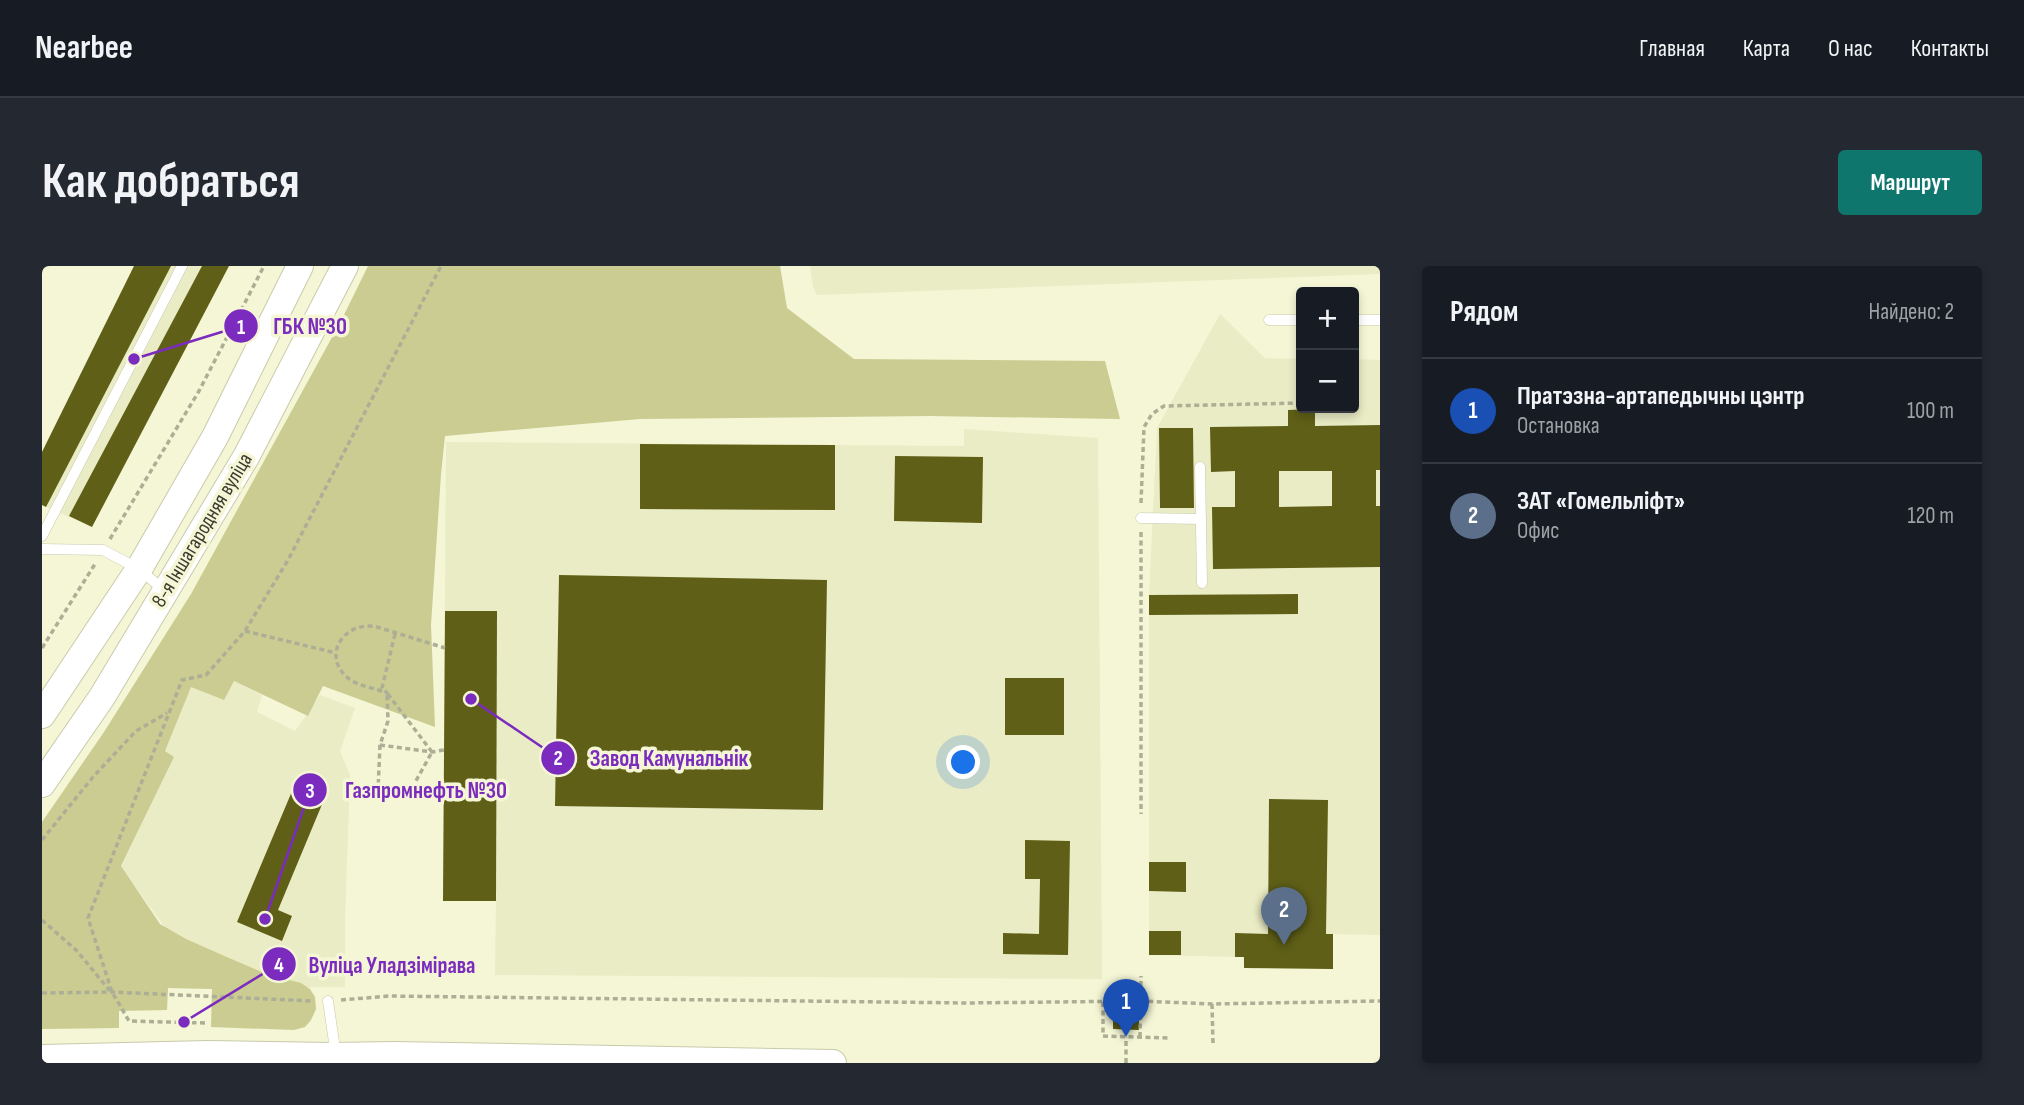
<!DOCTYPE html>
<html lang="ru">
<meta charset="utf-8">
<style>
body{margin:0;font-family:"Sofia Sans Condensed",sans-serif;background:#242831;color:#f1f3f6}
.controls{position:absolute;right:21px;top:21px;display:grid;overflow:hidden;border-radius:7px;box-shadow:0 4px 10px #0003}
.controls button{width:63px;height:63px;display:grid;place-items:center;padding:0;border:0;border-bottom:2px solid #363941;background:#171b24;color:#f1f3f6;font:35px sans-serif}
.you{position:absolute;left:922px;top:497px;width:24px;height:24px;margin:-18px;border:5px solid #fff;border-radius:50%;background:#1a73e8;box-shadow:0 0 0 10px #1a73e833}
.badge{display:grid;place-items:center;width:46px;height:46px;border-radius:50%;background:#0f766e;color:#fff;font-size:23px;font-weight:700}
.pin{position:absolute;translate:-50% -58px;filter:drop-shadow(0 2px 4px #0008)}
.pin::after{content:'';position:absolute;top:37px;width:24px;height:21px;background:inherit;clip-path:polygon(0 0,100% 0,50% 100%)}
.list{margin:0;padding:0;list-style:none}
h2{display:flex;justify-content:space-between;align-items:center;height:91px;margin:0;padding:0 28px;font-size:30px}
h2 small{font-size:23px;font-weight:400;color:#9ea1a6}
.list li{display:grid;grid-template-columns:46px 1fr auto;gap:21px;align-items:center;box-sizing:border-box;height:105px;padding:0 28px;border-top:2px solid #363941}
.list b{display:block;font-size:26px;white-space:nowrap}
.list p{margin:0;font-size:23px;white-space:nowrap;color:#9ea1a6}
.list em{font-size:23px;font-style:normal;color:#9ea1a6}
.map{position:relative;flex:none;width:1338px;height:797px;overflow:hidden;border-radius:7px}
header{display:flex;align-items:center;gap:42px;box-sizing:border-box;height:98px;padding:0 35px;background:#171b24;border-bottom:2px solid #363941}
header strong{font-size:33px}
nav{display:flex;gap:38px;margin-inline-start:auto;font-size:24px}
.intro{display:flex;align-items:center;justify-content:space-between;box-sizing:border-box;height:168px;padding:0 42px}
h1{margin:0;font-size:49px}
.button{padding:18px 32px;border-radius:7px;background:#0f766e;color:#fff;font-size:24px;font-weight:700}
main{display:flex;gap:42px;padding:0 42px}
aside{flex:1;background:#171b24;border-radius:7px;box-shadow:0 4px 10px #0003}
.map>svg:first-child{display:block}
</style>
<header>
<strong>Nearbee</strong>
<nav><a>Главная</a><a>Карта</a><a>О нас</a><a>Контакты</a></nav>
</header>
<div class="intro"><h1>Как добраться</h1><a class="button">Маршрут</a></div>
<main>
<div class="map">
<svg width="1338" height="797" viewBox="0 0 1338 797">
<rect width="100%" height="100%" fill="#f4f6d6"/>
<g fill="#eaecc5">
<polygon points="92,0 187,0 50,261 0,239 0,186"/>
<polygon points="768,0 1338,0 1338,8 775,29 771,21"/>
<polygon points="1178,48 1223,92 1259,93 1259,142 1312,142 1312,93 1338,94 1338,669 1291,668 1291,703 1202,702 1201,691 1107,689 1107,329 1115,162"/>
<polygon points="922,163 1056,172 1060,713 453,709 454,635 401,635 404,176 922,180"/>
<polygon points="191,415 220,429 215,446 253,465 278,429 313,442 298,485 308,509 303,651 303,721 259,721 141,686 79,601 132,491 123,485 149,420 182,434"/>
</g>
<polygon fill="#cacc91" points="326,0 738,0 745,42 812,93 1063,95 1078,153 888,150 598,153 403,170 399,208 389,359 393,461 281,420 266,450 192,415 182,434 149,421 123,485 132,491 79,600 118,658 144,673 187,692 227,709 259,717 268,723 273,731 274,743 269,754 263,761 252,764 169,761 170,723 126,722 125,744 77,745 77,762 0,763 0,556 62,466 149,328 299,55"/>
<g fill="#5f5f17" fill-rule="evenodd">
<polygon points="92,0 129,0 4,241 0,239 0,186"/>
<polygon points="160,0 187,0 50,261 27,250"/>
<path d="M1273,143V160L1338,159V204H1334V240H1338V301L1171,303L1170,241H1193V205L1169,206L1168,161L1246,160V144ZM1237,205H1290V240L1237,241Z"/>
<polygon points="1117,162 1151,162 1152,242 1118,242"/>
<polygon points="598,178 793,179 793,244 598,243"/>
<polygon points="853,190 941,191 940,257 852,255"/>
<polygon points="517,309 785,314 781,544 513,540"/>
<polygon points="1256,328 1256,348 1107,349 1107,329"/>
<polygon points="403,345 455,345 454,635 401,635"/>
<rect x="963" y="412" width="59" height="57"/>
<polygon points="256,511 286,524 236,644 250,650 240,675 195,656"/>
<polygon points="1227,533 1286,534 1284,668 1291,668 1291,703 1202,702 1202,691 1193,691 1193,667 1226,668"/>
<polygon points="983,574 1028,575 1026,689 961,688 961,667 997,668 998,613 983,613"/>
<polygon points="1107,596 1144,596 1144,626 1107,625"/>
<rect x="1107" y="665" width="32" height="24"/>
<polygon points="1071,754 1097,754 1097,764 1071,763"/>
</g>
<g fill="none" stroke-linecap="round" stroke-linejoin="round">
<defs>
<g id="service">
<polyline points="1227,54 1259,54"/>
<polyline points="1312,54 1338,54"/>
<polyline points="1158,201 1160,317"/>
<polyline points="1099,252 1159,253"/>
<polyline points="0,270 140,0"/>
<polyline points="0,283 61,284 97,303 123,325"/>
<polyline points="286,735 292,776 289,789"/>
</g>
<g id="secondary">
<polyline points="0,449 97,303 173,171 258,0"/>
<polyline points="0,518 60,431 204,191 303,0"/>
<polyline points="0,792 165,788 289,790 353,789 791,797"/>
</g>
</defs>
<use href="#service" stroke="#c9caab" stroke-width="11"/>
<use href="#secondary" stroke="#c9caab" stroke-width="28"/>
<g stroke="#adae96" stroke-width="3.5" stroke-dasharray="5 3.5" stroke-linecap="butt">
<polyline points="1259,142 1259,144"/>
<polyline points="1099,237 1102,161 1110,148 1122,140 1259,137"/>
<polyline points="1099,266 1099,548"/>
<polyline points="68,273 157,125 222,0"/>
<polyline points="203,365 294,387"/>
<path d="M353,368L340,422L345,427C333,422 314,420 305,411C279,389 303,354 335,361L403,382"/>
<polyline points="0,382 53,298"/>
<polyline points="338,479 336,524 365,531 390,486"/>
<polyline points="390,486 345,427 346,455 338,479 390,486 402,484"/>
<polyline points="0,574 51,511 94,465 125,447"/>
<polyline points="0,654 35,685 68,725"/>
<polyline points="0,727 70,726 271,735"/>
<polyline points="299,734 347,730 925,737 1099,735 1170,738 1338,735"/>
<polyline points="1061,736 1061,770 1129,772"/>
<polyline points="1170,738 1171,778"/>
<polyline points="163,757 87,755 70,726 46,652 140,414 164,409 203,365 246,294 399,0"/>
<polyline points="1098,771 1099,710"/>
<polyline points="1084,797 1084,771"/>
</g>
<use href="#service" stroke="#fff" stroke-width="10"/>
<use href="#secondary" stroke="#fff" stroke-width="26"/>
</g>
<g text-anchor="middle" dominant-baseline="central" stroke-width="7" stroke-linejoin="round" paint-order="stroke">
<g font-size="21" fill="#3d3d31" stroke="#f4f6d6">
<text transform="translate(160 264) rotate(-59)">8-я Іншагародняя вуліца</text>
</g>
</g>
<path fill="none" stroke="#7b2cbf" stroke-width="2.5" d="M92 93L199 60M429 433L516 492M223 653L268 524M142 756L237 698"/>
<g fill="#7b2cbf" stroke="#f4f6d6" stroke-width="2.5">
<circle cx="92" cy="93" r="7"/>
<circle cx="429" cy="433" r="7"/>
<circle cx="223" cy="653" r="7"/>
<circle cx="142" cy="756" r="7"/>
<circle cx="199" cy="60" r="18"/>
<circle cx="516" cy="492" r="18"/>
<circle cx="268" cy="524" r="18"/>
<circle cx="237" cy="698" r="18"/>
</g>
<g font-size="21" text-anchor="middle" font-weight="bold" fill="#fff">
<text x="199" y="68">1</text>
<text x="516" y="499">2</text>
<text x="268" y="532">3</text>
<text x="237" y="706">4</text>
</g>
<g font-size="23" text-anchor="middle" font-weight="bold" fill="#7b2cbf" stroke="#f4f6d6" stroke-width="7" stroke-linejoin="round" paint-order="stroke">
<text x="268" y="68">ГБК №30</text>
<text x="627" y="500">Завод Камунальнік</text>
<text x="384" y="532">Газпромнефть №30</text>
<text x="350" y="707">Вуліца Уладзімірава</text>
</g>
</svg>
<div class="controls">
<button>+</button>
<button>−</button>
</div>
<div class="you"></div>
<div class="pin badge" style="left:1084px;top:771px;background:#1a4fb4">1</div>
<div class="pin badge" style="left:1242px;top:679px;background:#5c6f8a">2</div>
</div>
<aside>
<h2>Рядом<small>Найдено: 2</small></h2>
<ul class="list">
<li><span class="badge" style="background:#1a4fb4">1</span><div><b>Пратэзна-артапедычны цэнтр</b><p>Остановка</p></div><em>100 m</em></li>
<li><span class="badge" style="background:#5c6f8a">2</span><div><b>ЗАТ «Гомельліфт»</b><p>Офис</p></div><em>120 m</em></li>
</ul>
</aside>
</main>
